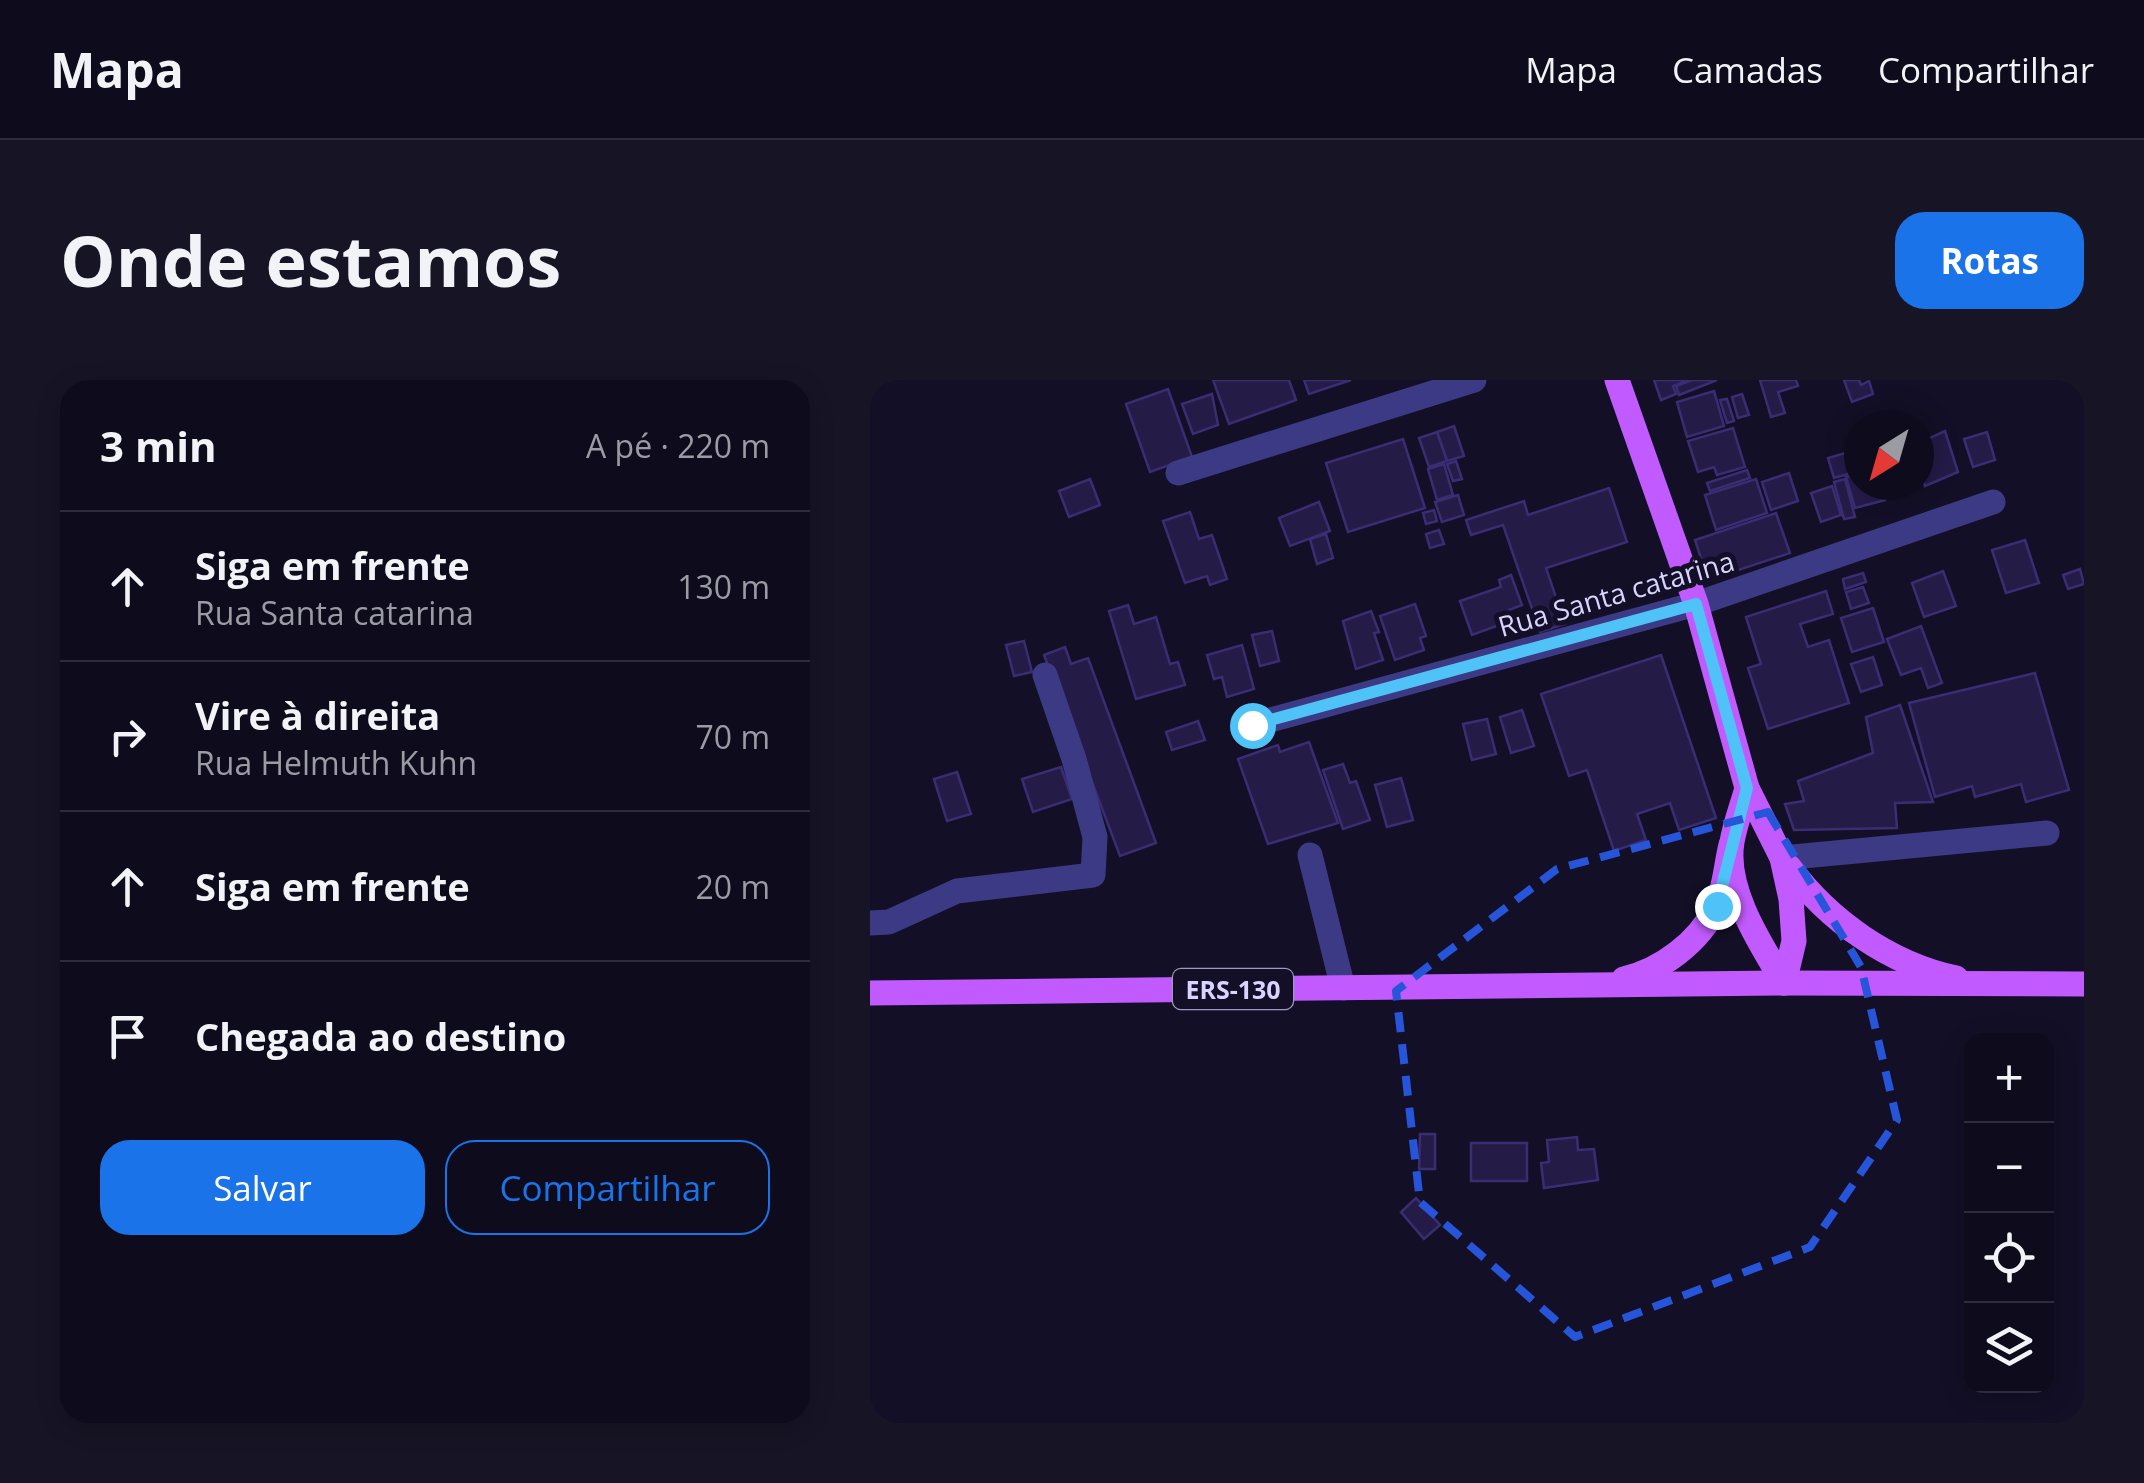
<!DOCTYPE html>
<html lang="pt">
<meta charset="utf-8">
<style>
body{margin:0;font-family:"Open Sans",sans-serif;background:#171425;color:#f1f3f6}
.controls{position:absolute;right:30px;bottom:30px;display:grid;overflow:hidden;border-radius:20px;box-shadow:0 5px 25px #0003}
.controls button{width:90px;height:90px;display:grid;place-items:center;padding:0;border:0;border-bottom:2px solid #2e2b3b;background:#0e0b1c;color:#f1f3f6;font:50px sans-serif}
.compass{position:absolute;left:974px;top:30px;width:90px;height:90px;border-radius:50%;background:#0e0b1c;box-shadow:0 5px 25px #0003;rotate:217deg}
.stop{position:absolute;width:30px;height:30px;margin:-22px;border:8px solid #4fc3f7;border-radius:50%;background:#fff}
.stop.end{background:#4fc3f7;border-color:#fff;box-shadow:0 2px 10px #0008}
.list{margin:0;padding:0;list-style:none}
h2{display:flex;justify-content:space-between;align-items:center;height:130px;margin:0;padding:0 40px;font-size:42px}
h2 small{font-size:32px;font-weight:400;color:#9b9ba3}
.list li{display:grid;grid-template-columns:65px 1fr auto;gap:30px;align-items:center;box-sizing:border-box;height:150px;padding:0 40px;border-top:2px solid #2e2b3b}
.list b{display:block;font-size:38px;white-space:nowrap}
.list p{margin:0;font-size:32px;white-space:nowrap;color:#9b9ba3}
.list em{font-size:32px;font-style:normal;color:#9b9ba3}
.actions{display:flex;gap:20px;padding:30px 40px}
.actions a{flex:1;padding:22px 0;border:2px solid #1a73e8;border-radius:30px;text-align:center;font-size:35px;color:#1a73e8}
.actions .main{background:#1a73e8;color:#fff}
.icon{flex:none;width:55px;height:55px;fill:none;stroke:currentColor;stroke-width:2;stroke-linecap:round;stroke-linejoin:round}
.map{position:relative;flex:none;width:1214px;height:1043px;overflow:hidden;border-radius:30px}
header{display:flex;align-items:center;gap:60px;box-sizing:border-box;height:140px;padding:0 50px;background:#0e0b1c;border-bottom:2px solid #2e2b3b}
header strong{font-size:48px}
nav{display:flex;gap:55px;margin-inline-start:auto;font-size:35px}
.intro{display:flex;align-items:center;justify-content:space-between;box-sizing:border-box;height:240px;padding:0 60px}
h1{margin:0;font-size:70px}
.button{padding:25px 45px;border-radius:30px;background:#1a73e8;color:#fff;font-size:35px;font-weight:700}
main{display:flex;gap:60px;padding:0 60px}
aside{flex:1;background:#0e0b1c;border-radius:30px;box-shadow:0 5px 25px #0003}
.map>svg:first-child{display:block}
</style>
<header>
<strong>Mapa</strong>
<nav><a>Mapa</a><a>Camadas</a><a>Compartilhar</a></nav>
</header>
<div class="intro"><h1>Onde estamos</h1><a class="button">Rotas</a></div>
<main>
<aside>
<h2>3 min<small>A pé · 220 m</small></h2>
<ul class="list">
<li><svg class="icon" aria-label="ahead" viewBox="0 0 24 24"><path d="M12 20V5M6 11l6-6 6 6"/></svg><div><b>Siga em frente</b><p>Rua Santa catarina</p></div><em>130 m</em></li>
<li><svg class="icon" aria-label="right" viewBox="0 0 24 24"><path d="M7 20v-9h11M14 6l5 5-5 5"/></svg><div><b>Vire à direita</b><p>Rua Helmuth Kuhn</p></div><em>70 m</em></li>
<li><svg class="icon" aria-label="ahead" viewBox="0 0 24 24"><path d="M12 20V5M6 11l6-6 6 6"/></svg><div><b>Siga em frente</b></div><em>20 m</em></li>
<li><svg class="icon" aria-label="arrive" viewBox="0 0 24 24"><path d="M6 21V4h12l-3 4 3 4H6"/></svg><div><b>Chegada ao destino</b></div></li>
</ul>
<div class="actions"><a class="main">Salvar</a><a>Compartilhar</a></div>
</aside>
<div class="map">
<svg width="1214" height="1043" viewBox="0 0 1214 1043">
<rect width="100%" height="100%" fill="#130f26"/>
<g fill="#241b47" stroke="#3b2d73" stroke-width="2.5">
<polygon points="343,0 419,0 426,20 359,44"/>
<polygon points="434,0 481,0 439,14"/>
<polygon points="784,0 819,0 803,6 806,14 791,20"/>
<polygon points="822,0 847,0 809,15 806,6"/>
<polygon points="890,0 926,0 928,6 908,12 915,33 901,37"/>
<polygon points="974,0 989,0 991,5 999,1 1003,14 982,22"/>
<polygon points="298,9 322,77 280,92 256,24"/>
<polygon points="844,11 854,46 817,57 807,22"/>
<polygon points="342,14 348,45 323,54 312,24"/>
<polygon points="872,14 879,35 868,38 862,17"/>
<polygon points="857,19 864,41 857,43 850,20"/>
<polygon points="584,46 594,76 577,81 567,52"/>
<polygon points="863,48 875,87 847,95 844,87 828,92 818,61"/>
<polygon points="1075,51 1088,92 1055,106 1049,88 1049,74 1052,73 1049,63"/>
<polygon points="567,52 577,81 559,87 549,58"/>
<polygon points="1117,52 1125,80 1103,87 1094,59"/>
<polygon points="533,59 555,128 478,152 456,83"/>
<polygon points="985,70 989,91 964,98 958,78"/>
<polygon points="586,81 592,99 583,101 577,84"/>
<polygon points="574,84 583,115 567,120 558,89"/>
<polygon points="877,90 880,98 840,111 837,103"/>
<polygon points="919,93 928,121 901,130 892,102"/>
<polygon points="989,94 989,105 1011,105 1015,120 985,128 976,97"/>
<polygon points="220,99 230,125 199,137 189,111"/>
<polygon points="886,99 897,133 846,150 835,115"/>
<polygon points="975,99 985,137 974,139 964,102"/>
<polygon points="962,106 971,135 951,142 941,113"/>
<polygon points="739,108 757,162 676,188 695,244 670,252 633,145 601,155 596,140 654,121 658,135"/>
<polygon points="588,115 594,135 572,142 565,122"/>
<polygon points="449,122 460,151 420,166 409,138"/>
<polygon points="564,130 567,141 556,144 553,133"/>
<polygon points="320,132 329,159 342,155 357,199 340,205 337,196 315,203 293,141"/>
<polygon points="906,133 920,173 838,200 825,160"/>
<polygon points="569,150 574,164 560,168 556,154"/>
<polygon points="456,154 463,178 447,184 440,159"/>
<polygon points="1155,160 1169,203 1136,213 1122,170"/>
<polygon points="1210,189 1214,204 1198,209 1193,195"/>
<polygon points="1073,191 1086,226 1054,237 1042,203"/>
<polygon points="993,193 996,202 975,209 973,199"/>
<polygon points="641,195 652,225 639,230 643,240 602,255 590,221 631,207 629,200"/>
<polygon points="993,207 999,223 981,229 976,212"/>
<polygon points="956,211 963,234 930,244 938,267 959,260 979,323 898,349 878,288 891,284 876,237"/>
<polygon points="545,224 556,256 550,258 554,270 525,280 510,236"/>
<polygon points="258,225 264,244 286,237 300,284 308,282 315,305 266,319 239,231"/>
<polygon points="1003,228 1014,262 982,272 971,238"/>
<polygon points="501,231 509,252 504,253 513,280 486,289 473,241"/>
<polygon points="1051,246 1072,303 1058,308 1051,288 1031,295 1017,259"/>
<polygon points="402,251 409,281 390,286 382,255"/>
<polygon points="154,261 162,292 144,296 136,265"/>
<polygon points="372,265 384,309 357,317 352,297 344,299 337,275"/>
<polygon points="195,267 201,284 218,278 286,463 250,476 174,275"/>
<polygon points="791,275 846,438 809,450 800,423 767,434 776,460 744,471 717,390 699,396 671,314"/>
<polygon points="1003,277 1012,305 991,312 981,284"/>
<polygon points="1165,293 1199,410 1156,422 1151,404 1105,417 1102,406 1065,417 1039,323"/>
<polygon points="1030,325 1063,422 1025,423 1027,448 924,450 915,424 934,421 928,401 1003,373 996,337"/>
<polygon points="652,330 664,366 641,373 630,337"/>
<polygon points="617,339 626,374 602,380 593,344"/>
<polygon points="328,341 335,360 302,370 296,352"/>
<polygon points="439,362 468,443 398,464 368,379 408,365 410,372"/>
<polygon points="473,384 480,403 486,401 500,440 473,449 453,390"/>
<polygon points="191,387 202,419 163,432 152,399"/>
<polygon points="87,392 101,434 77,441 64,399"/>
<polygon points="531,398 543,440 517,447 505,405"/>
<polygon points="550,754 565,754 565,789 549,789"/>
<polygon points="707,757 708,770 724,769 728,800 674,808 671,783 679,782 677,760"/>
<rect x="601" y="763" width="56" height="38"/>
<polygon points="546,818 570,845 554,859 531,832"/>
</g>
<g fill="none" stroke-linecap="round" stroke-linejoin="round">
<g stroke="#3d3a85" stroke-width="25">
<polyline points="308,93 604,0"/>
<polyline points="382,345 826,224 1123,122"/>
<polyline points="440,475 473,608"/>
<polyline points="912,478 1177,453"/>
<polyline points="0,543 19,542 87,511 223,495 225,457 204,379 175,295"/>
</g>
<g stroke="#c25bff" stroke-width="25">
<polyline points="747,0 826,224 877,408 912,478 921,519 924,561 914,603"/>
<path d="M877,408C872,426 865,444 862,462C854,509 891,565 914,603"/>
<path d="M919,487C959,541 1020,584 1086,598"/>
<path d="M754,599C792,590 829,562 846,527C855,509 856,484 861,465"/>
<polyline points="0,613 914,603 1214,604"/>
</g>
</g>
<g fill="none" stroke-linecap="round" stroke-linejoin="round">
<polyline stroke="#4fc3f7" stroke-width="12" points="382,345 826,224 877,408 847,526"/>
</g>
<path fill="none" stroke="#2655da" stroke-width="8" stroke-dasharray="20 12" stroke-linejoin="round" d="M898,432L991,587L1027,740L940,867L705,957L550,822L526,611L687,489Z"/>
<g text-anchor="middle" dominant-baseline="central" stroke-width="10" stroke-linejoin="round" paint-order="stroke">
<rect fill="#130f26" stroke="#9e99be" stroke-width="2.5" x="303" y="589" width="120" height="40" rx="8"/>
<g font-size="25" font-weight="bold" fill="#d9d4ff">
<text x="363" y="609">ERS-130</text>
</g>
<g font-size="28" fill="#d9d4ff" stroke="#130f26">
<text transform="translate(746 213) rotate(-16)">Rua Santa catarina</text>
</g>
</g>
</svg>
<div class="controls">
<button>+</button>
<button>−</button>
<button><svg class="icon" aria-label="locate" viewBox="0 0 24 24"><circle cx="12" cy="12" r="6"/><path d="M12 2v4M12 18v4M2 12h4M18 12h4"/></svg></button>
<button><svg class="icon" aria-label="layers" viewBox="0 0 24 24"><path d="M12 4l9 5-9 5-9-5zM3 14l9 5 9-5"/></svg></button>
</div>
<svg class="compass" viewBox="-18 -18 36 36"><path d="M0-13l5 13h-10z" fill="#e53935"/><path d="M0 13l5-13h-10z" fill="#9b9ba3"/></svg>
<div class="stop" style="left:382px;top:345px"></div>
<div class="stop end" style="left:847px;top:526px"></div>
</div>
</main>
